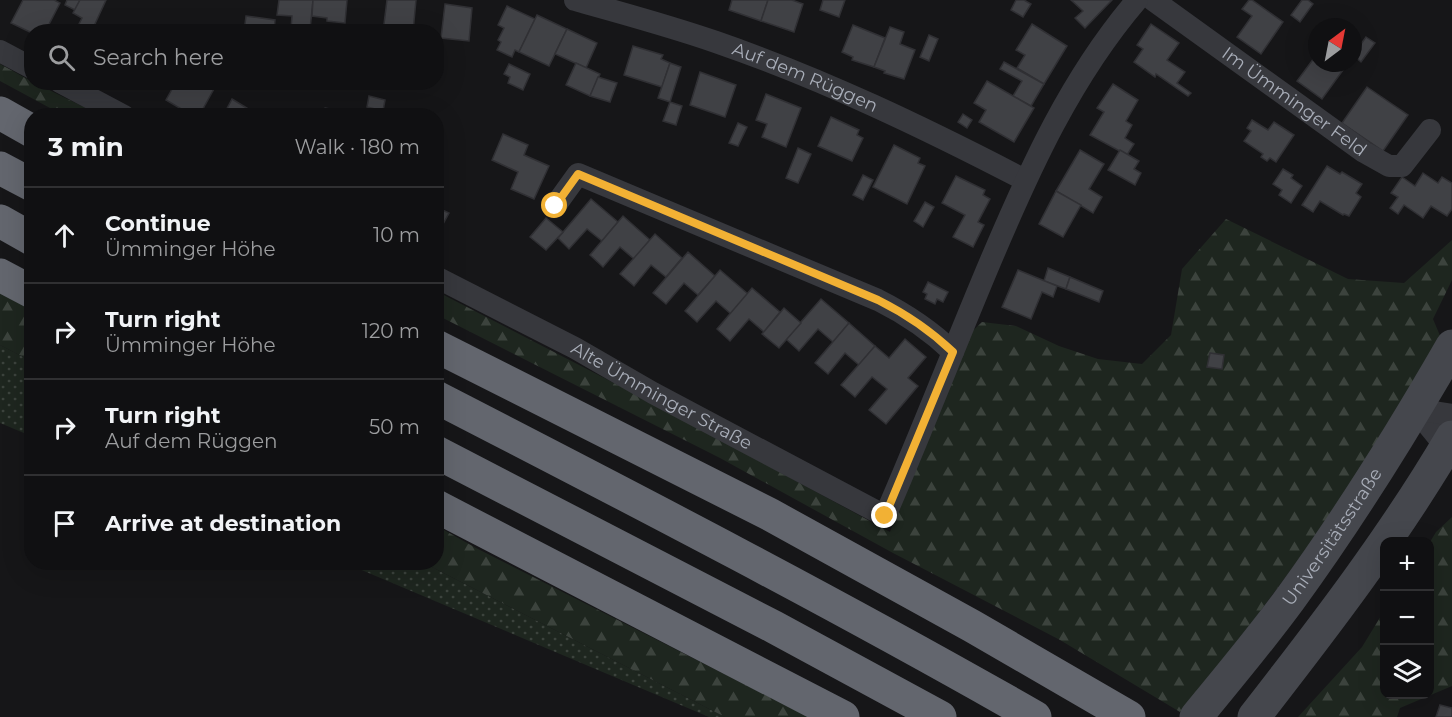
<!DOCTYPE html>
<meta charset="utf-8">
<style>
body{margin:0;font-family:Montserrat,sans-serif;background:#1e1e20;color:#f1f3f6}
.controls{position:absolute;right:18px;bottom:18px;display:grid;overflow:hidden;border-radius:12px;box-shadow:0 6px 24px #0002}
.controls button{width:54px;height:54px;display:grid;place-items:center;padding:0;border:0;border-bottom:2px solid #303032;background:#101012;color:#f1f3f6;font:30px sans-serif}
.compass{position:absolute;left:1308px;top:18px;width:54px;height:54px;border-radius:50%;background:#101012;box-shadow:0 6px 24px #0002;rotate:32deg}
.stop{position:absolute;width:18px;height:18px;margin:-14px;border:4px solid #f2b134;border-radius:50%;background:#fff}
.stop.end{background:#f2b134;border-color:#fff;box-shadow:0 2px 6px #0008}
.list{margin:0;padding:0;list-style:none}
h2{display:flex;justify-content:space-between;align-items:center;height:78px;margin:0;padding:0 24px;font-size:26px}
h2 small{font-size:20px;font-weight:400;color:#9c9d9f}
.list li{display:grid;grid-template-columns:39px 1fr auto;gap:18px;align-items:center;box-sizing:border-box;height:96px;padding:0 24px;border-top:2px solid #303032}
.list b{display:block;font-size:22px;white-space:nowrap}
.list p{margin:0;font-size:20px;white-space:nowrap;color:#9c9d9f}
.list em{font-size:20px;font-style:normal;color:#9c9d9f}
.icon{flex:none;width:33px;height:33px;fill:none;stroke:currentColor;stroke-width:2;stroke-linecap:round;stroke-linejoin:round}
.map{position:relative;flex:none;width:1452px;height:717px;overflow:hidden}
.search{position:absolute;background:#101012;box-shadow:0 6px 24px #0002;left:24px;top:24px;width:420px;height:66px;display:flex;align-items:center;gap:15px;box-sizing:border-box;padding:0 21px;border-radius:24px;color:#9c9d9f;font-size:22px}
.panel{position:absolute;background:#101012;box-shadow:0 6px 24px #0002;left:24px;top:108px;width:420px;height:462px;border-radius:24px}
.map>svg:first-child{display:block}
</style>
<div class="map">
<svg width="1452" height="717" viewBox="0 0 1452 717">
<defs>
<pattern id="grass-dots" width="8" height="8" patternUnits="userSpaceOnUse" patternTransform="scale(1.5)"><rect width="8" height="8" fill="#1e261f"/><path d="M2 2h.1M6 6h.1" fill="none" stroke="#3c433d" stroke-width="1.8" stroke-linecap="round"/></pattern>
<pattern id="forest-firs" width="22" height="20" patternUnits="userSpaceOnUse" patternTransform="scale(1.5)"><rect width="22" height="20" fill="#1e261f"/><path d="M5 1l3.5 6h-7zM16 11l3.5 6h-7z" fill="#3c433d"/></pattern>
</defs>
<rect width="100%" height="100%" fill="#161618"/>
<g fill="url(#grass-dots)">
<polygon points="0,345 31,361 31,436 0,423"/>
<polygon points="345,563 424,563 725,717 709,717"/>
</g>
<g fill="url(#forest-firs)">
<polygon points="0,64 31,81 32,82 35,83 100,115 63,115 0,81"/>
<polygon points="1226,219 1348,279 1404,283 1452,240 1452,280 1433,319 1441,338 1343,499 1219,667 1180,712 1060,640 893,553 720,458 437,315 436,291 641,397 890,532 961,342 982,322 1016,326 1059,346 1098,359 1142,364 1171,335 1182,269"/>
<polygon points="0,290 31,308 31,361 0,345"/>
<polygon points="1452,517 1452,686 1400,708 1397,717 1298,717 1362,647 1384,611 1384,694 1430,694 1430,542 1436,532"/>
<polygon points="437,526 476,548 809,717 725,717 424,563 436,562"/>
</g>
<g fill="#404145" stroke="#303034" stroke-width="1.5">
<polygon points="23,0 54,0 60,3 45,32 32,32 32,33 11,23"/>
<polygon points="67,0 80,0 75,10 65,5"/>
<polygon points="80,0 106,0 95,24 109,32 75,32 82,18 73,13"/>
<polygon points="279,0 313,0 310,30 291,28 292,16 277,15"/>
<polygon points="313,0 347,0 345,23 327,21 327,18 312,16"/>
<polygon points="387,0 416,0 413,32 383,32"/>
<polygon points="732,0 768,0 761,21 729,10"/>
<polygon points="768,0 792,0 803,4 794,32 761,21"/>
<polygon points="823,0 845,0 839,17 820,10"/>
<polygon points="1016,0 1024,0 1031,4 1023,17 1011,10"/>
<polygon points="1071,0 1112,0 1085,28 1075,18 1083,11"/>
<polygon points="1249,0 1252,0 1283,22 1261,54 1237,37 1252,16 1242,9"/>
<polygon points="1302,0 1308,0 1313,4 1300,22 1291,15"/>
<polygon points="445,4 472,8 469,41 441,38"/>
<polygon points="507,6 535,19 519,52 515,50 512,57 497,50 501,42 498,40 504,28 498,25"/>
<polygon points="537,15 567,29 549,66 519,52"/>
<polygon points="246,16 275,20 274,32 244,32"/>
<polygon points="1032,24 1067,46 1044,84 1017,68 1025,55 1016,50"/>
<polygon points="1151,24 1179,43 1167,60 1185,72 1177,83 1191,93 1188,96 1156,74 1155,77 1134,62 1143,49 1137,45"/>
<polygon points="853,25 885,38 874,67 852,60 853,57 842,52"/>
<polygon points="890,27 904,32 900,44 915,50 904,79 884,73 885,71 874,67"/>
<polygon points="567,29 597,43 586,68 555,54"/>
<polygon points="929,35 938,39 929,61 920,57"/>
<polygon points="1366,37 1375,43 1361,62 1353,55"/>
<polygon points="633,46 663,55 661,59 670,63 662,87 624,75"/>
<polygon points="1317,54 1317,63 1342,63 1346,66 1322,99 1297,81"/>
<polygon points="1004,62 1044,84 1031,106 1013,96 1022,81 1000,69"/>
<polygon points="576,63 600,74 590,96 566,85"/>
<polygon points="670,63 681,67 670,102 658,98"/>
<polygon points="509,64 530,74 523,90 508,83 510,77 504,74"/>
<polygon points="700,72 736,85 725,117 690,105"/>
<polygon points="598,77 617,83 610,102 590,96"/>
<polygon points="987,81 1034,108 1014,142 979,122 986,110 974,103"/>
<polygon points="176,82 207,82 215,87 199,116 193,116 166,100"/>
<polygon points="1113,84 1138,100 1126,121 1132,125 1125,138 1134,144 1127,155 1090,135 1104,112 1097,108"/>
<polygon points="1367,87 1408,115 1383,151 1342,123"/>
<polygon points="766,94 801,108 786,147 762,137 767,124 756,120"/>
<polygon points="369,96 385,100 383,111 367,107"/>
<polygon points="232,99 260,116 223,116"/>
<polygon points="670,102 682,106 676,125 663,121"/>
<polygon points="325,108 340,111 349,116 321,116"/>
<polygon points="963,114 972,120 967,128 958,122"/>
<polygon points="831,117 859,130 857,135 863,138 852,161 818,146"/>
<polygon points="1252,120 1268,130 1274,122 1294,135 1276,162 1270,158 1267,161 1261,157 1263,154 1244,141 1251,131 1247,128"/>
<polygon points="738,123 747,127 738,146 729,143"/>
<polygon points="503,134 528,145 524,155 549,166 534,199 511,189 518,172 492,160"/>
<polygon points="894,145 920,158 918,163 925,166 907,204 873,187"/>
<polygon points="798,148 811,154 798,183 786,178"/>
<polygon points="1080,150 1104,164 1089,189 1102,197 1093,213 1056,191"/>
<polygon points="1120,150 1139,161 1134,169 1141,173 1135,185 1108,170"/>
<polygon points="1327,166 1340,174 1342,172 1362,184 1356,193 1361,197 1349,216 1344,214 1343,215 1320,201 1313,212 1302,205"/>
<polygon points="1283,169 1293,175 1291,178 1302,186 1291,203 1279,195 1282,190 1273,184"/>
<polygon points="1423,173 1438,183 1442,177 1452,183 1452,209 1447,216 1431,206 1423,218 1404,205 1398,214 1390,208 1398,197 1391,193 1402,177 1415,186"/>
<polygon points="863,175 873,180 863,200 853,195"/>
<polygon points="956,176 985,190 983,195 990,199 978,222 984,225 973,247 953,237 965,215 942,203"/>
<polygon points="1056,191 1081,205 1063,237 1039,224"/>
<polygon points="591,199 618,222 602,241 587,229 569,249 558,238"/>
<polygon points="925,202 934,207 923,227 914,221"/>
<polygon points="436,207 449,213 436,237"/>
<polygon points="623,216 650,240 634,259 620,247 603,267 590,255"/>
<polygon points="546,218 563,232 546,250 530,237"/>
<polygon points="655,234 682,258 666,277 651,265 634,286 620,274"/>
<polygon points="688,252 715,276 698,295 684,283 666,304 653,293"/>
<polygon points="1048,268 1070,277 1066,289 1044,281"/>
<polygon points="720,270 748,294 731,314 716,301 697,322 685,311"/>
<polygon points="1018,270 1057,286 1053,297 1042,292 1031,319 1002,307"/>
<polygon points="1070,277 1103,291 1099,302 1066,289"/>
<polygon points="928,282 948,292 943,302 937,299 935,304 925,299 927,294 923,292"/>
<polygon points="752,288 780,312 764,332 749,319 730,341 717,329"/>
<polygon points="821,299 849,323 833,342 818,329 799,351 786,339"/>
<polygon points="784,308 801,323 779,348 762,334"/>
<polygon points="849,323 875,346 859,365 845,353 828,374 815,363"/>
<polygon points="905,339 926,357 908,378 918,386 886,424 869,410 887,389 872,377 855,397 841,385 875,346 889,358"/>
<polygon points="1210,353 1224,355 1222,369 1207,367"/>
<polygon points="1440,705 1452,708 1452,717 1436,717"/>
</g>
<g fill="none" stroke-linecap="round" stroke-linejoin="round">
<g stroke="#37383d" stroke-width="22">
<path id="s1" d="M575,0C622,13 670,26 716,42C823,79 925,128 1025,180"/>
<path id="s2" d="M1153,0L1364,152L1389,166H1402L1430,130"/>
<polyline points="0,51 32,68"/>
<polyline points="60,82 124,116"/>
<path d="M555,206L578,174L878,300C906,314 930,330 953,352"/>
<path id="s3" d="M436,277L575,348L653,393L885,516C922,431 955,345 991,260C1030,168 1071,77 1137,0"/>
<polyline points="1415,409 1446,447 1452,450"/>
<polyline points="1415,409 1452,415"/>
</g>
<g stroke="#45474d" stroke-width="33">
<path id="s4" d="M1196,717C1228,678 1260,640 1290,599C1349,518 1402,433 1452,346"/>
<path d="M1254,717C1324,627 1394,536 1452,437"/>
</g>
<g stroke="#63666e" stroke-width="33">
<polyline points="0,113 32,131"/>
<polyline points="0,168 32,185"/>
<polyline points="0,221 32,239"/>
<polyline points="0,275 32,292"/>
<polyline points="436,346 769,514 972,626 1129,717"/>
<path d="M436,397C638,501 839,605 1035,717"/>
<polyline points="436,452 774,627 940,717"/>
<polyline points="436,506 843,717"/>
</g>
</g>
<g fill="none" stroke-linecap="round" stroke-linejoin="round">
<path stroke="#f2b134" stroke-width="8" d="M555,206L578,174L878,300C906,314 930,330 953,352L885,516"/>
</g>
<g text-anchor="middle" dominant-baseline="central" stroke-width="4.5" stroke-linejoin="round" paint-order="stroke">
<g font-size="18" fill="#a8adb8" stroke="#111113">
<text stroke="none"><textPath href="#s1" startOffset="243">Auf dem Rüggen</textPath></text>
<text stroke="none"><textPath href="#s2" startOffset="174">Im Ümminger Feld</textPath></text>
<text stroke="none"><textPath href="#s3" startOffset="255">Alte Ümminger Straße</textPath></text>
<text stroke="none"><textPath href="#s4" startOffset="226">Universitätsstraße</textPath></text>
</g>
</g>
</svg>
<div class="controls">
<button>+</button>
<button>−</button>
<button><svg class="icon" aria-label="layers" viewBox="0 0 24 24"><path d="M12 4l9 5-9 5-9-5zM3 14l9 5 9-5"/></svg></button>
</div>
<svg class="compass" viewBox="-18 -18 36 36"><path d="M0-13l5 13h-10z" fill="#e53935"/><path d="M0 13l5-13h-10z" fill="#9c9d9f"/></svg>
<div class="stop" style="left:555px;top:206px"></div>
<div class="stop end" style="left:885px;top:516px"></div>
<div class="search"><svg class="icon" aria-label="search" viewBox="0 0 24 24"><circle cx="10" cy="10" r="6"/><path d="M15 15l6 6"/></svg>Search here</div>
<section class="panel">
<h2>3 min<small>Walk · 180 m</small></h2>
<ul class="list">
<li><svg class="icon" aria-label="ahead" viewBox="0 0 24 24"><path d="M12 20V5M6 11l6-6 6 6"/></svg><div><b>Continue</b><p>Ümminger Höhe</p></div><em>10 m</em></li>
<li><svg class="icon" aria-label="right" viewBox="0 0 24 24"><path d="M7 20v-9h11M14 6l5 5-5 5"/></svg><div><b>Turn right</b><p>Ümminger Höhe</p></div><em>120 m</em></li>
<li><svg class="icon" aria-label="right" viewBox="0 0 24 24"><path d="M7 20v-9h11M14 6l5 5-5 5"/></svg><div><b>Turn right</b><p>Auf dem Rüggen</p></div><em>50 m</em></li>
<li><svg class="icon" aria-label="arrive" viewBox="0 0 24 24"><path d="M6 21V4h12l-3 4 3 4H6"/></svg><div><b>Arrive at destination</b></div></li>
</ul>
</section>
</div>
